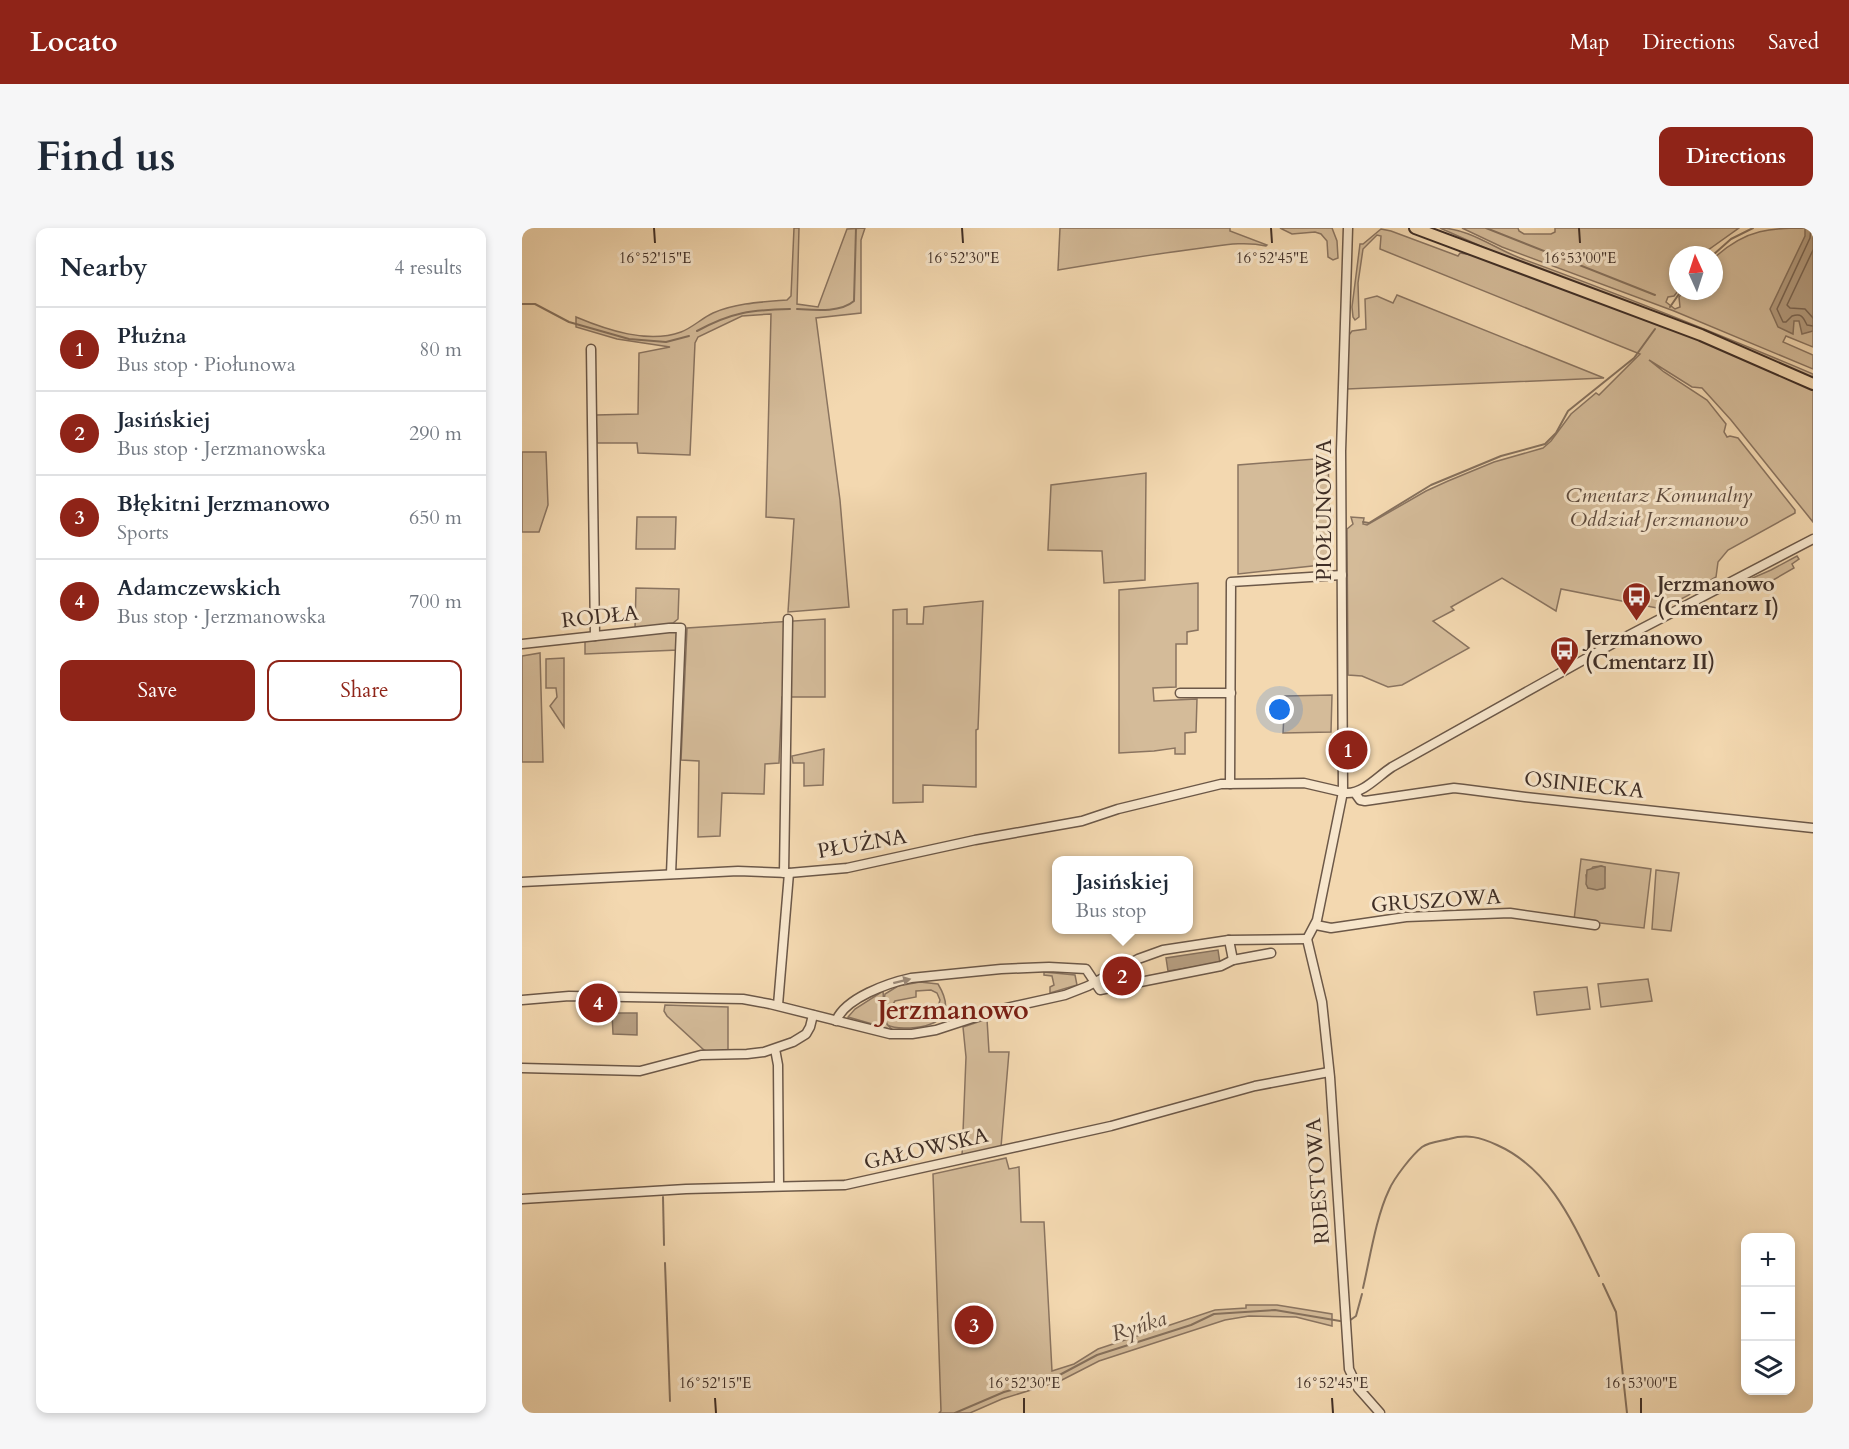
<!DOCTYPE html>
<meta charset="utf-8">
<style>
body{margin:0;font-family:Cardo,serif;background:#f6f6f7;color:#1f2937}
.controls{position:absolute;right:18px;bottom:18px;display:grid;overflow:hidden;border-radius:12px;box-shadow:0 3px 9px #0003}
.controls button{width:54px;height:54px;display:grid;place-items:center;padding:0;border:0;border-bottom:2px solid #e0e1e3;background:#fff;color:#1f2937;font:30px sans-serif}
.compass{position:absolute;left:1147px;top:18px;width:54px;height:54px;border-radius:50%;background:#fff;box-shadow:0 3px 9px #0003;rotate:357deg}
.you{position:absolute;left:758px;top:482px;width:21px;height:21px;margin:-15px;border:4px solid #fff;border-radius:50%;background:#1a73e8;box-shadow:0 0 0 9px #1a73e833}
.badge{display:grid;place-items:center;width:39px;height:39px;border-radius:50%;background:#8f2418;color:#fff;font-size:20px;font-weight:700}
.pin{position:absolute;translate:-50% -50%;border:3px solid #fff;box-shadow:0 2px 6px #0006}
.popup{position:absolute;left:530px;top:628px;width:141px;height:78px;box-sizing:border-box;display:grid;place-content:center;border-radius:12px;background:#fff;filter:drop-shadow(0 2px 4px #0005);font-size:20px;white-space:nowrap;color:#747a83}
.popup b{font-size:22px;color:#1f2937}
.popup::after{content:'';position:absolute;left:50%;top:100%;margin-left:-12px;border:12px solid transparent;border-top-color:#fff}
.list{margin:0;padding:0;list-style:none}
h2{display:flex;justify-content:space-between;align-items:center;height:78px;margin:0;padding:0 24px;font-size:26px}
h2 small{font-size:20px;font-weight:400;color:#747a83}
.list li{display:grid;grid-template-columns:39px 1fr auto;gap:18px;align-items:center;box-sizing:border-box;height:84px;padding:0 24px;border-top:2px solid #e0e1e3}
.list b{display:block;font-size:22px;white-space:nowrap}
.list p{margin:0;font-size:20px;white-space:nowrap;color:#747a83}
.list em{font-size:20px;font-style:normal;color:#747a83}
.actions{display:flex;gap:12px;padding:18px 24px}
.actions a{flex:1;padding:14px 0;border:2px solid #8f2418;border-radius:12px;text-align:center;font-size:21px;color:#8f2418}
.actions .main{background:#8f2418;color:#fff}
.icon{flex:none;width:33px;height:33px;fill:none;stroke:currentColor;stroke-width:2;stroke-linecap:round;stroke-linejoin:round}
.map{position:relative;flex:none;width:1291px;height:1185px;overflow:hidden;border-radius:12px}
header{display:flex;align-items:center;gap:36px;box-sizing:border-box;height:84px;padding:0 30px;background:#8f2418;color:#fff}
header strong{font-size:28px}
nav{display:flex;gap:33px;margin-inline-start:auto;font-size:21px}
.intro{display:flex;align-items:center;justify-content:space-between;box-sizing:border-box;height:144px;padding:0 36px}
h1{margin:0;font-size:42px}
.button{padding:15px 27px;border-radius:12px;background:#8f2418;color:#fff;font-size:21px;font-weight:700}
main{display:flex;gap:36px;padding:0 36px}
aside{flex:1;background:#fff;border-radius:12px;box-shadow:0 3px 9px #0003}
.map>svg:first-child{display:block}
</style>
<header>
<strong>Locato</strong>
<nav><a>Map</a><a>Directions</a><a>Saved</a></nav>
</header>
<div class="intro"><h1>Find us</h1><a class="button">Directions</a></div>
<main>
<aside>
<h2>Nearby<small>4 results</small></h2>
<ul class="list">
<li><span class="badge">1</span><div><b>Płużna</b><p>Bus stop · Piołunowa</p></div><em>80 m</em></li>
<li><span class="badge">2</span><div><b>Jasińskiej</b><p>Bus stop · Jerzmanowska</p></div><em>290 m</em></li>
<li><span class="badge">3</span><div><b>Błękitni Jerzmanowo</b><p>Sports</p></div><em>650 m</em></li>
<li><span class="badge">4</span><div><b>Adamczewskich</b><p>Bus stop · Jerzmanowska</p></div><em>700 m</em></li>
</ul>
<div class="actions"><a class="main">Save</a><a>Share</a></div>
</aside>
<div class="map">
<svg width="1291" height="1185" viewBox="0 0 1291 1185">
<rect width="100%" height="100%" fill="#f3d8b0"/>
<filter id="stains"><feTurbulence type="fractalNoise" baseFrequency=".00333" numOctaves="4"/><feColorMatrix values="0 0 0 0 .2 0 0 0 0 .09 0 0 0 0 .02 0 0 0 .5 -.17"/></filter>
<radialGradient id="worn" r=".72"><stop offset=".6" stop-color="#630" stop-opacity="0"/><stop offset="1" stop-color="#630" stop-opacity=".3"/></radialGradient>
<g fill="#d4bb99" stroke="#8a7460" stroke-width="1.5" fill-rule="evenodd">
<path d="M272,0H277L275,76L296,79L325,1L343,0L339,12V85L294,90L318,272L327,379L266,384L272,291L244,289L249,86L220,88L176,109L173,115L168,227L116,225L115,215H75L74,187L116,186L117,125L148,119L95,111L54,99V89C85,102 126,116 159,104C170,100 180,90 191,85C214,75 240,74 265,72L269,68Z"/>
<path d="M538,0H708V3L745,17L744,18C723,13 702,17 680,20C632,26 584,34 536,42Z"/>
<polygon points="758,0 810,0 815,13 816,30 811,32 806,29 805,13 799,6 793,4 770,6"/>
<path d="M918,0C946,0 972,20 998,30C1097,66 1194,105 1291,146V151L979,27Z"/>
<path d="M940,0H996L997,3L1002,6H1029L1033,4V0H1217L1179,27H1156V63L1152,68L1146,69L1144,74L1153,81L1158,79L1157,69L1162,63H1192V30C1225,0 1248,0 1291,0V119L1264,108L1261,114L1291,127V141L1152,83L980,19Z"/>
<polygon points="859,1 869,3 936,28 938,25 956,28 1168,108 1291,161 1291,294 1209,192 1180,160 1170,159 1127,132 1142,144 1185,172 1204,196 1202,204 1205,209 1208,208 1216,210 1273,282 1273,285 1206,322 1196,334 1194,349 1173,361 1167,367 1140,381 1039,361 1034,383 980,350 929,379 932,382 911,393 947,420 880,457 866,459 840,448 826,447 825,306 825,301 831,296 829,289 842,290 841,296 845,297 904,263 926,253 972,234 1021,220 1029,213 1049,186 1074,165 1077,167 1118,126 858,21 859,8 855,7 841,21 836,55 837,89 833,92 831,89 830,79 838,16 841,16"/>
<polygon points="875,67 1082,150 825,161 827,107 830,103 844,101 843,71 855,68 871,75"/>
<polygon points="0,224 24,224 26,277 17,304 0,304"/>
<polygon points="806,230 809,336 716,346 716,237"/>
<polygon points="624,245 623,352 582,355 580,323 526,322 529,257"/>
<polygon points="115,289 154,289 153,321 114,321"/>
<polygon points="1275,328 1277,331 1270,336 1272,340 1239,359 1218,358 1219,355 1249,342"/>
<polygon points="676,355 676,402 665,404 665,416 654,416 654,459 631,460 632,473 675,471 674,504 663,505 663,526 653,526 653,520 632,523 597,525 597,362"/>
<polygon points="114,360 157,361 156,391 151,395 113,401"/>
<polygon points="461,373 456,501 454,502 454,559 401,557 401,574 371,575 371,382 385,381 385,396 401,396 402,379"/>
<polygon points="303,391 303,469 260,469 257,535 243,536 242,566 200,565 198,608 176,609 177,533 159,532 165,400"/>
<polygon points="156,403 156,422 63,426 63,412"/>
<polygon points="18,425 21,534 0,534 0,428"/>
<polygon points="42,430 42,499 28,478 35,469 34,460 24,460 24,431"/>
<polygon points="810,467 809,504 761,505 763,468"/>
<polygon points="302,521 301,557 282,558 282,535 271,535 270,528"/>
<path d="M1059,631L1129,641L1122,700L1052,692ZM1079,638L1083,639L1081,661L1066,660L1064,647L1071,639Z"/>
<polygon points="1134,642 1157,645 1149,703 1130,701"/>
<polygon points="522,744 553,747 555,757 528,765 528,759 532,757 530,748 522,747"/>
<polygon points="1126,751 1130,773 1079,779 1076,756"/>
<path d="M398,754L416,756C434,786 418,798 388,800C379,800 373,801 365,797L364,792C373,788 378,790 388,789C398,789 408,783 416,779L418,772L415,765L409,762L394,763V769L373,773L367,782L364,783L363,779H361L363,766L376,758Z"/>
<polygon points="1065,759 1068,781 1015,787 1012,764"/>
<path d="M361,763C363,780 356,791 371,802L326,789L333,781Z"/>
<polygon points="143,777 206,779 206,824 187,824 182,822 145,788 142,783"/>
<polygon points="465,791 467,824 487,824 479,919 440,929 444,829 441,799"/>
<polygon points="484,930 487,941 497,939 499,994 522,994 530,1143 552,1136 576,1121 693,1082 724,1080 724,1077 755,1077 810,1086 810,1098 774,1089 727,1088 703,1092 577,1133 538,1153 480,1171 448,1185 417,1185 419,1183 411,946"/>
</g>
<g fill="#b69e81" stroke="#86715d" stroke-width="1.5">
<polygon points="1283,0 1291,0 1291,103 1280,106 1277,93 1272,93 1271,106 1256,99 1248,81 1283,8"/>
<polygon points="1079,638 1083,639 1083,660 1075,662 1066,660 1064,656 1065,642"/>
<polygon points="696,722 698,735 646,743 644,730"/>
<polygon points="90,785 115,785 115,807 91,806"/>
</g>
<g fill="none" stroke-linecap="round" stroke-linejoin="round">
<g stroke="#7a6654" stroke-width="1.5">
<path d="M1289,0L1288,10L1255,81L1261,94H1264L1270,88C1280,85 1281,89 1285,97L1291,98"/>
<polyline points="1291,22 1265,77 1268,80 1283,81 1291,90"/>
</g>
<g stroke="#86715d" stroke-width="2">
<polyline points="964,0 1133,67"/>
<polyline points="1191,27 1209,11 1231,0"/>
<polyline points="0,76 13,76 47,94 107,111 144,114 167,108"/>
<polyline points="1148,79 1159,63"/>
<path d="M275,81C292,82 318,85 332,73L334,0"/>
<path d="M175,103C210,84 229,82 268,81"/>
<polyline points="841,294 847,295 909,257 979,228 1023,216 1034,205 1046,183 1112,130 1133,101"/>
<polyline points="141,969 142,1017"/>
<polyline points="143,1035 148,1173"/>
<polyline points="1081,1056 1094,1084 1105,1185"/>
<path d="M841,1060C848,1030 854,989 867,962C872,950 890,927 900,919C907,914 919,913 927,911C945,906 958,909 975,917C1029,941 1052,997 1077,1048"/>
<polyline points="827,1093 834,1088 840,1066"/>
<polyline points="433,1185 482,1164 530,1151 575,1127 669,1097 692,1086 753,1082 818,1093"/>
</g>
<defs>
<g id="minor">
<polyline points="69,121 73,408"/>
<polyline points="0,416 147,400 159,400 149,646"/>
<polyline points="658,465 709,465"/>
<polyline points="708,556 709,354 820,347"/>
<polyline points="833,565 838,572 843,573 932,560 941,561 1003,569 1291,600"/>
<polyline points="262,645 266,391"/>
<path d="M0,654L216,643L267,645L325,640L453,612L560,593L596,581L699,556L782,555L825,565C842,565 856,548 870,539L1090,416L1291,311"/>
<polyline points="794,697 809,700 884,689 988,685 1073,697"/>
<polyline points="785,711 795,692 821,564 819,223 826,0"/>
<polyline points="785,711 800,774 808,849 827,1141 836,1160 858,1185"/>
<polyline points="707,712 711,732"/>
<polyline points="0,772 47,768 221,771 248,776 368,806 390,806 414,802 475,782 543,767 566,758 616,731 641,722 707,712 785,711"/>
<polyline points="256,777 267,645"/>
<path d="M314,793C323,770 366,755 389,750L479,741L527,739L564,741L578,762L699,738L711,732L749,725"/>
<polyline points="253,821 256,837 257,958"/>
<polyline points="0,840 118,843 179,827 225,826 242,824 271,814 284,806 288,799 291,787"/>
<polyline points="0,971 164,961 323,957 589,898 733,858 807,844"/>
</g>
<polyline id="major" points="893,0 1179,107 1291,156"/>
</defs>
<use href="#minor" stroke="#6c5848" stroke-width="11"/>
<use href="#major" stroke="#3f2e26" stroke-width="14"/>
<use href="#minor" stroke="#f7e6cc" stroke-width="8"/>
<use href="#major" stroke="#f3d8b0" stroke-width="10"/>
</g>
<defs><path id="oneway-solid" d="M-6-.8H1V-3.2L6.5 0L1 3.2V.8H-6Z" transform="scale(1.5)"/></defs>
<use fill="#9b8a79" href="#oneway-solid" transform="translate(380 753) rotate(-14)"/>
<path fill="none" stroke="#3f2e26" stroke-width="2" d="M132,0L133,15M440,0L441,15M749,0L750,15M1057,0L1058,15M193,1170L194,1185M502,1170V1185M810,1170L811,1185M1119,1170V1185"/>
<defs>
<symbol id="bus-pin" viewBox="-11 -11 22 30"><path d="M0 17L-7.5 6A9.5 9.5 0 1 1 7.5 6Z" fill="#8f2418" stroke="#f7e6cc"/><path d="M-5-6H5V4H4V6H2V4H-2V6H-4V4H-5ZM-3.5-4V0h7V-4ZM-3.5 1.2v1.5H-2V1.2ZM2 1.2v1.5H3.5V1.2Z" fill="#fff"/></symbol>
</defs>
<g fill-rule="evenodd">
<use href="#bus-pin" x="1098" y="352" width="33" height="45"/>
<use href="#bus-pin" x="1026" y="406" width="33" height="45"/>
</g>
<g text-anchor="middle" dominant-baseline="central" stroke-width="6" stroke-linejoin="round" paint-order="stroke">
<g font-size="21" font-style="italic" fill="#5d4a3d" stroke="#f7e6cc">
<text x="1137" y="267">Cmentarz Komunalny<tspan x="1137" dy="24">Oddział Jerzmanowo</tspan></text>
</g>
<g font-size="21" fill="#3f2e26" stroke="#f7e6cc">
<text transform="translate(802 282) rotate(-90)">PIOŁUNOWA</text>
<text transform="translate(78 389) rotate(-6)">RODŁA</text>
<text transform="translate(1062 557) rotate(6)">OSINIECKA</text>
<text transform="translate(340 616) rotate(-10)">PŁUŻNA</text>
<text transform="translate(914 673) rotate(-4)">GRUSZOWA</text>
<text transform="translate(404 921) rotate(-13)">GAŁOWSKA</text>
<text transform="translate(796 953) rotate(-94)">RDESTOWA</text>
</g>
<g font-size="21" font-weight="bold" fill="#3f2e26" stroke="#f7e6cc" text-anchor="start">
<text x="1135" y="356">Jerzmanowo<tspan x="1135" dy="24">(Cmentarz I)</tspan></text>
<text x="1063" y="410">Jerzmanowo<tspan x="1063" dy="24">(Cmentarz II)</tspan></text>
</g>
<g font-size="22" font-style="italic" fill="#5d4a3d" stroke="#f7e6cc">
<text transform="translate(617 1098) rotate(-18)">Ryńka</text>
</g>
<g font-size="27" font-weight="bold" fill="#7a1f14" stroke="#f7e6cc">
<text x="431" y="782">Jerzmanowo</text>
</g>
</g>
<g font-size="15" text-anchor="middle" fill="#3f2e26" stroke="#f7e6cc" stroke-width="6" stroke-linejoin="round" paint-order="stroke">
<text x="133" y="35">16°52'15"E</text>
<text x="441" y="35">16°52'30"E</text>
<text x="750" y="35">16°52'45"E</text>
<text x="1058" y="35">16°53'00"E</text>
<text x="193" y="1160">16°52'15"E</text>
<text x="502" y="1160">16°52'30"E</text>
<text x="810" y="1160">16°52'45"E</text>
<text x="1119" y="1160">16°53'00"E</text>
</g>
<rect width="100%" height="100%" filter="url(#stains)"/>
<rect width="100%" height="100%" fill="url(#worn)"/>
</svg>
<div class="controls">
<button>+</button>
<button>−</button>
<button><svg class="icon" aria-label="layers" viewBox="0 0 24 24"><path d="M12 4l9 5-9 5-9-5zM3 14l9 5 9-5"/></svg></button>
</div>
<svg class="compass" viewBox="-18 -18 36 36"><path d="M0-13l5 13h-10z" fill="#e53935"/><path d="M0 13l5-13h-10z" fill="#747a83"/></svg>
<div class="you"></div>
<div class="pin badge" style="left:826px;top:522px">1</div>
<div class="pin badge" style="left:600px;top:748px">2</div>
<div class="popup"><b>Jasińskiej</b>Bus stop</div>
<div class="pin badge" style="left:452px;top:1097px">3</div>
<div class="pin badge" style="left:76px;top:775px">4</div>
</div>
</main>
